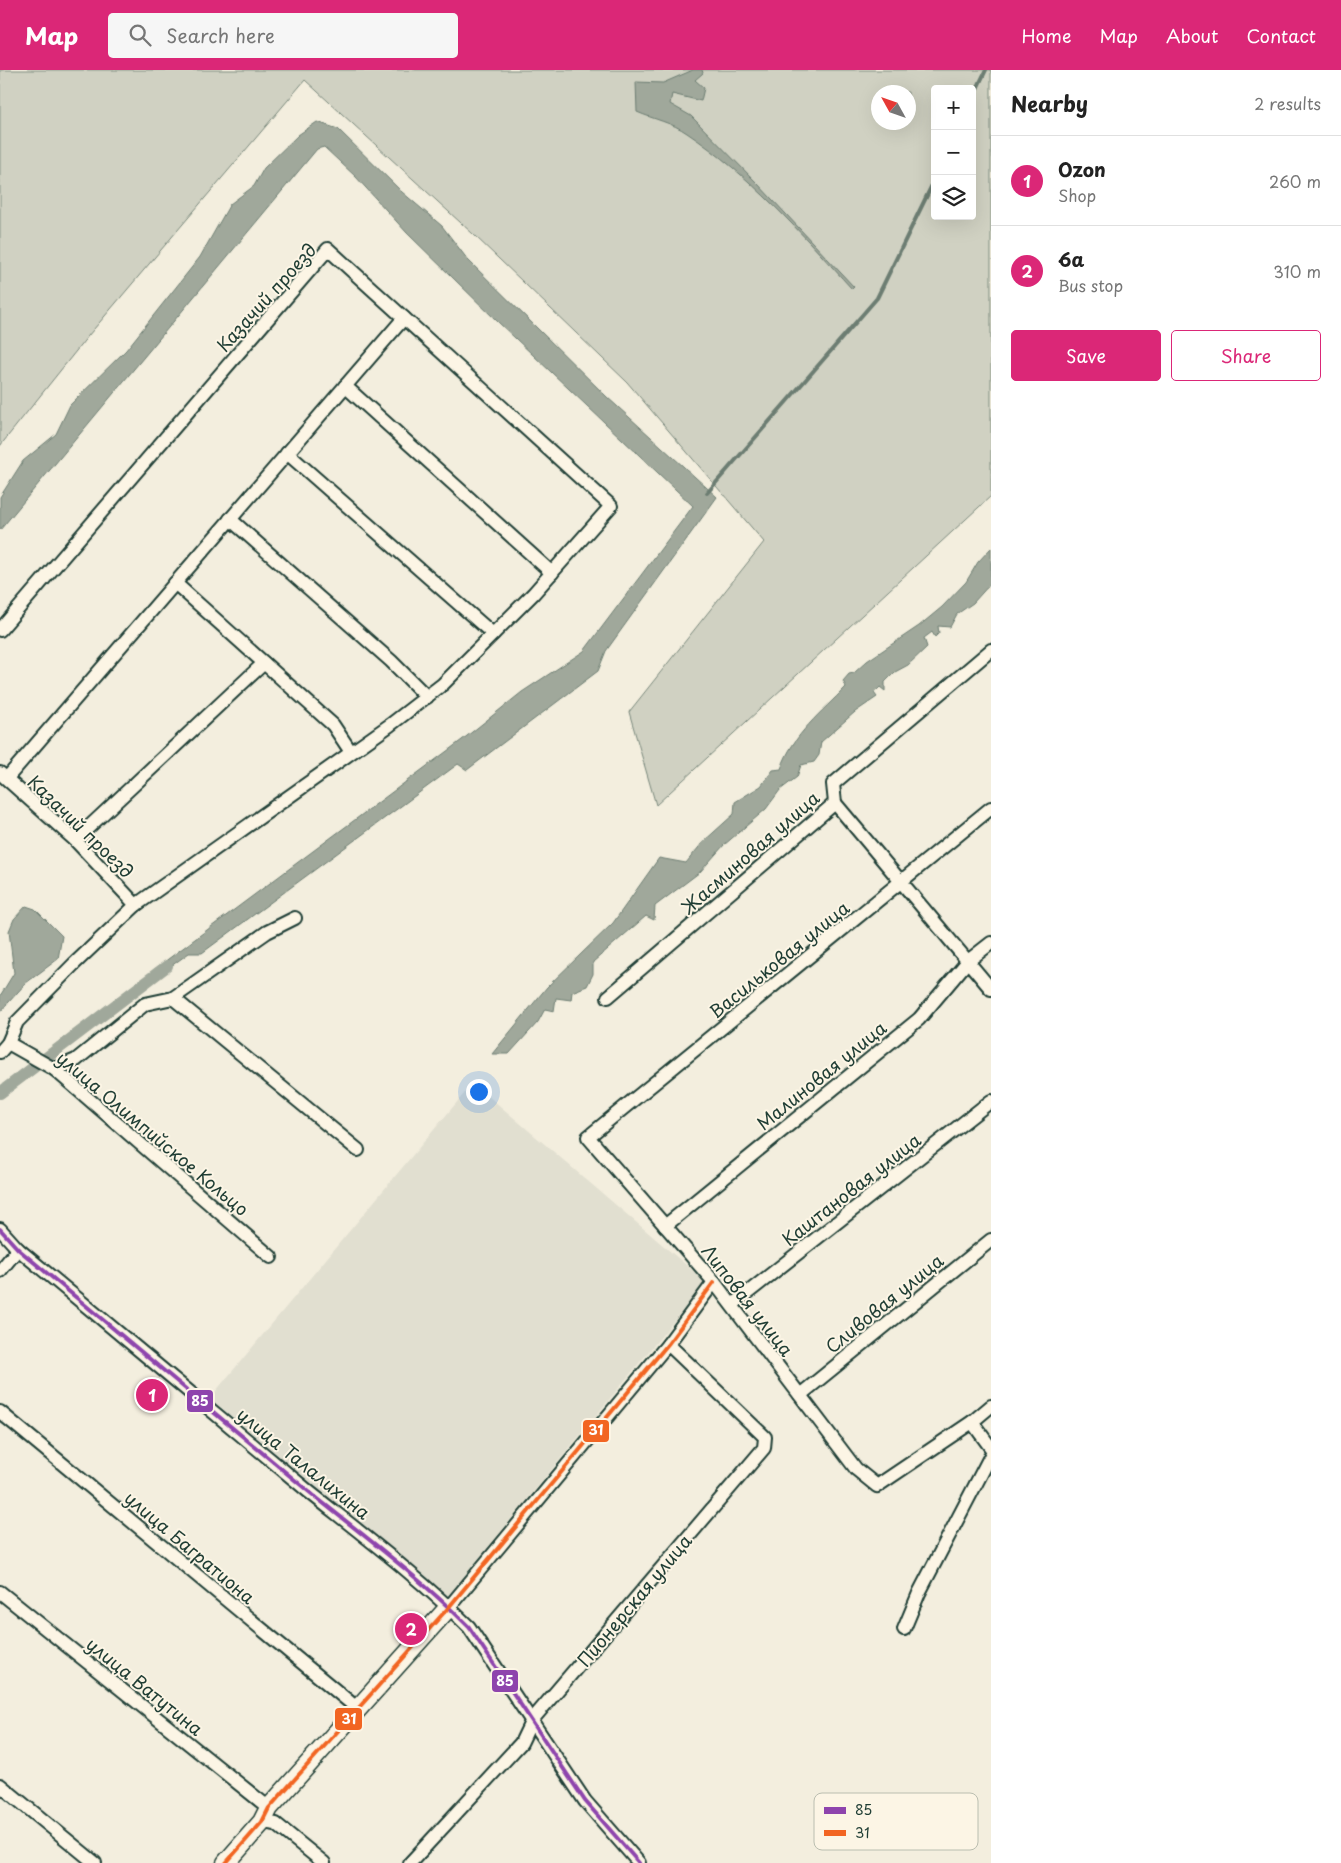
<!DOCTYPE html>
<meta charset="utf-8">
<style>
body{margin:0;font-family:"Playpen Sans",sans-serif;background:#f6f6f6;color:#222}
.controls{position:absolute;right:15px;top:15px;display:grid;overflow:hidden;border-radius:5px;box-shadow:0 5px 20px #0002}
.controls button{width:45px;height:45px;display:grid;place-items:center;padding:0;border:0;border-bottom:1px solid #e0e0e0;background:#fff;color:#222;font:25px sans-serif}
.compass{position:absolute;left:871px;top:15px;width:45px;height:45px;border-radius:50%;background:#fff;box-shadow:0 5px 20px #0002;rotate:310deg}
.you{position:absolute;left:478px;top:1021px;width:18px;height:18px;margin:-12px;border:4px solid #fff;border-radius:50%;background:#1a73e8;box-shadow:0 0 0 8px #1a73e833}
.badge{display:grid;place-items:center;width:32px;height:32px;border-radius:50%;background:#db2777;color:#fff;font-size:16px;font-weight:700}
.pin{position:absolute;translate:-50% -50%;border:2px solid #fff;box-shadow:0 1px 5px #0006}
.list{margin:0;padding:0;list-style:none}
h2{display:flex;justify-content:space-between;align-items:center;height:65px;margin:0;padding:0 20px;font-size:21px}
h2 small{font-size:16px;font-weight:400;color:#767676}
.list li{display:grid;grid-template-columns:32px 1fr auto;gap:15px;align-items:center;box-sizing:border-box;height:90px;padding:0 20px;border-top:1px solid #e0e0e0}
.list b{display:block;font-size:19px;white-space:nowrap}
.list p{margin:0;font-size:16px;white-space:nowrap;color:#767676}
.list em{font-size:16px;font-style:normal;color:#767676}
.actions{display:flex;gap:10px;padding:15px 20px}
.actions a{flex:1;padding:11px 0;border:1px solid #db2777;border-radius:5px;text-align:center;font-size:18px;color:#db2777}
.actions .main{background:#db2777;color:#fff}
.icon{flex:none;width:28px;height:28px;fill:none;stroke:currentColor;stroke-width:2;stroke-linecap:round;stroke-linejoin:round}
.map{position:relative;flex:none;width:991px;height:1793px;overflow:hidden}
header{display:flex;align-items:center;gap:30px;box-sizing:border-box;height:70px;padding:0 25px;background:#db2777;color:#fff}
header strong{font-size:24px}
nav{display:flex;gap:28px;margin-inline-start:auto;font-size:18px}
.search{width:350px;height:45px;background:#f6f6f6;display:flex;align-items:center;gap:12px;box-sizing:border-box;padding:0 18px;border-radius:5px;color:#767676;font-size:19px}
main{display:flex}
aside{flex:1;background:#fff}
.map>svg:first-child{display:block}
</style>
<header>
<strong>Map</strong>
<div class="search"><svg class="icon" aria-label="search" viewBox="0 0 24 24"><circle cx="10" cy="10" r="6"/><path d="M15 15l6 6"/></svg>Search here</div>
<nav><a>Home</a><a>Map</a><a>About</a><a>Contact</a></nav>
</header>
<main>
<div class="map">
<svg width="991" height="1793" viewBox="0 0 991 1793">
<rect width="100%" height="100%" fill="#f3eede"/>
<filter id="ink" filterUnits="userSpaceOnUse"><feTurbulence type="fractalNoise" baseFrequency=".02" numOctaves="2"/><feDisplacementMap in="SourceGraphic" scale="10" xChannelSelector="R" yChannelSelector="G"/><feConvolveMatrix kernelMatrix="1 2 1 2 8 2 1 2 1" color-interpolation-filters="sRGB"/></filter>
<g filter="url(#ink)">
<polygon fill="#e1dfd0" points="473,1013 706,1212 447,1527 210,1328"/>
<path fill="#d0d1c2" stroke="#78877b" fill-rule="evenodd" d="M0,0H991V426L656,735L629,642L764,472L627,312L473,164L305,10L88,266L0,376ZM935,19H972V146H935ZM878,22H908V52H878Z"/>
<g fill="#a0a89b" stroke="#6c7d72">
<path d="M693,0H702L703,3L695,10L704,18L701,31L672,24L670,34L691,46L758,114L854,217L852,219C801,163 750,105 687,63C673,53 653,49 637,42L636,12L663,13Z"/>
<polygon points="317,52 338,59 402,122 442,156 468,190 607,327 717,427 606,581 598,601 467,700 458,694 202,883 189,883 156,907 152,901 462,670 522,622 584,581 693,436 498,252 407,163 356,107 324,77 317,79 0,460 0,427 23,391 56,364 70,335 126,280 200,187 230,134 254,116 264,98 298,65"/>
<path d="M991,478V513L973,533L957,544L950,557L938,556L939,563L935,567L932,562L924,568L927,577L908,595L895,602L885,612V621L880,617L874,623L877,627L855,642L821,672L819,685L814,692L801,695L797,707L780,720L766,739L724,775L700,802L655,836L654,850L646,846L593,892V904L587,916L572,922L571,930L556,928L554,941L545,939L538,952L509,984H492L547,917L613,853L659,788L686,793L703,772L734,744L735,732L761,716L773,700L781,699C792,665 822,642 846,617L843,611L849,604L854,603L867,591L919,556L942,537L966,512L978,492Z"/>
<polygon points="26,836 35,839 62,866 58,889 26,913 0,942 0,926 14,903 9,861 14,849"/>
</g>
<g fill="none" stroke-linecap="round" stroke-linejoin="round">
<g stroke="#6c7d72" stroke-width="4">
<polyline points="972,29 986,0"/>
<polyline points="707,423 877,228 935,109"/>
</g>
<polyline stroke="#a0a89b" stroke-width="12" points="0,1023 167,896"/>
<defs>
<g id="street">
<polyline points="345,316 552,503"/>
<polyline points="287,383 493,564"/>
<polyline points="230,449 391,591 427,627"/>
<polyline points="175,513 333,655 351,682"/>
<polyline points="0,560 328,179 611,436 533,524 443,614 390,655 136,835 74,894 17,952 8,973 0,982"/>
<polyline points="0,703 75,770 136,835"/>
<polyline points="7,708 404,248"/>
<polyline points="835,733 991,919"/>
<polyline points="835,733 833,714 991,580"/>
<polyline points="991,738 588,1067 714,1212 856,1399 877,1416 972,1352 991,1336"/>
<polyline points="75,770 264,593"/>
<polyline points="608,927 835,733"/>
<polyline points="173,928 358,1080"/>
<polyline points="8,973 54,999 271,1187"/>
<polyline points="54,999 76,990 145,934 173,928 267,862 295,848"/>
<polyline points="665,1156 919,949 968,891 991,873"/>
<path d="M0,1159L18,1179C115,1259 211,1341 308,1421C363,1465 419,1507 469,1557L585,1731L639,1793"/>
<polyline points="0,1201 18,1179"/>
<polyline points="732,1235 991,1031"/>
<polyline points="800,1325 991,1170"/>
<polyline points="0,1342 358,1639"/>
<polyline points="972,1352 991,1378"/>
<polyline points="0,1522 269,1738"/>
<polyline points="449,1537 668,1274 714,1212"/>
<polyline points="904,1559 919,1523 991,1385"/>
<polyline points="0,1715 95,1793"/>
<polyline points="262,1752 276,1754 324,1793"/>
<polyline points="410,1793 521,1673 532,1650 764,1378 765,1367 668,1274"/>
</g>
<polyline id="secondary" points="226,1793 262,1752 269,1738 449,1537"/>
</defs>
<use href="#street" stroke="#1f3d34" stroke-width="16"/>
<use href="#secondary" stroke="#1f3d34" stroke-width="21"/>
<use href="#street" stroke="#fcf5e5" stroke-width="12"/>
<use href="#secondary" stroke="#fcf5e5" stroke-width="18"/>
<defs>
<path id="bus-1" d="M0,1159L18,1179C115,1259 211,1341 308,1421C363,1465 419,1507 469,1557L585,1731L639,1793"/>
<polyline id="bus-2" points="226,1793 262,1752 269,1738 449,1537 668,1274 714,1212"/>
</defs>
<use href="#bus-1" stroke="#fcf5e5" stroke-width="8"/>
<use href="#bus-2" stroke="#fcf5e5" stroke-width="8"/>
<use href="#bus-1" stroke="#8e44ad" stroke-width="4"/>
<use href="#bus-2" stroke="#f26522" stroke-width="4"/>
</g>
</g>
<g text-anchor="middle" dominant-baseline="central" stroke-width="4" stroke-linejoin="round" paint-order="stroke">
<g font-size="18" fill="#1f3d34" stroke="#fcf5e5">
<text transform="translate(266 227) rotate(-48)">Казачий проезд</text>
<text transform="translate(81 756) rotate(44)">Казачий проезд</text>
<text transform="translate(750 782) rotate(-41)">Жасминовая улица</text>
<text transform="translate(779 889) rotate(-39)">Васильковая улица</text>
<text transform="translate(821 1005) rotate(-39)">Малиновая улица</text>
<text transform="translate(153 1063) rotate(40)">улица Олимпийское Кольцо</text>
<text transform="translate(851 1119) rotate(-38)">Каштановая улица</text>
<text transform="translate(748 1230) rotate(52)">Липовая улица</text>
<text transform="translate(884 1233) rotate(-39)">Сливовая улица</text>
<text transform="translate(304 1393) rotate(39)">улица Талалихина</text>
<text transform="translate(190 1477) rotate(40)">улица Багратиона</text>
<text transform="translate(634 1530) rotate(-50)">Пионерская улица</text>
<text transform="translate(145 1616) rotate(39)">улица Ватутина</text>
</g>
</g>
<rect x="814" y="1723" width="164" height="57" rx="8" fill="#fcf5e5" stroke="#babeb0" stroke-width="1"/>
<rect x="824" y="1737" width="22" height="7" fill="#8e44ad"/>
<rect x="824" y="1760" width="22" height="6" fill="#f26522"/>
<g font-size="14" fill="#1f3d34">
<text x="855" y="1745">85</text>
<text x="855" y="1768">31</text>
</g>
<g stroke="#fcf5e5" stroke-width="2">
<rect x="186" y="1319" width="28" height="24" rx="5" fill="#8e44ad"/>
<rect x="582" y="1349" width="28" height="24" rx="5" fill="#f26522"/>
<rect x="491" y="1599" width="28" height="24" rx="5" fill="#8e44ad"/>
<rect x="334" y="1637" width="29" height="24" rx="5" fill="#f26522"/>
</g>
<g font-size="14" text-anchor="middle" font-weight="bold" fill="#fff">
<text x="200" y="1336">85</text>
<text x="596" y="1365">31</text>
<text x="505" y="1616">85</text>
<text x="349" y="1654">31</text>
</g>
</svg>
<div class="controls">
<button>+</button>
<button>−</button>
<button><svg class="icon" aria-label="layers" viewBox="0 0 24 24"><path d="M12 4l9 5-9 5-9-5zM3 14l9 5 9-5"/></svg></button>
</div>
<svg class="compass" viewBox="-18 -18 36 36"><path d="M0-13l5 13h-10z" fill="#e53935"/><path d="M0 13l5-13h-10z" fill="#767676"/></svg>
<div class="you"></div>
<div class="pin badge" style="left:152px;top:1325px">1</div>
<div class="pin badge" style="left:411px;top:1559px">2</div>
</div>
<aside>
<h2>Nearby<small>2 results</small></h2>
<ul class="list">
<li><span class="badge">1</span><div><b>Ozon</b><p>Shop</p></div><em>260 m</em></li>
<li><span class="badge">2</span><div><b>6а</b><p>Bus stop</p></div><em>310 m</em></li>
</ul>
<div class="actions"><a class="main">Save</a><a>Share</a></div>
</aside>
</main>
